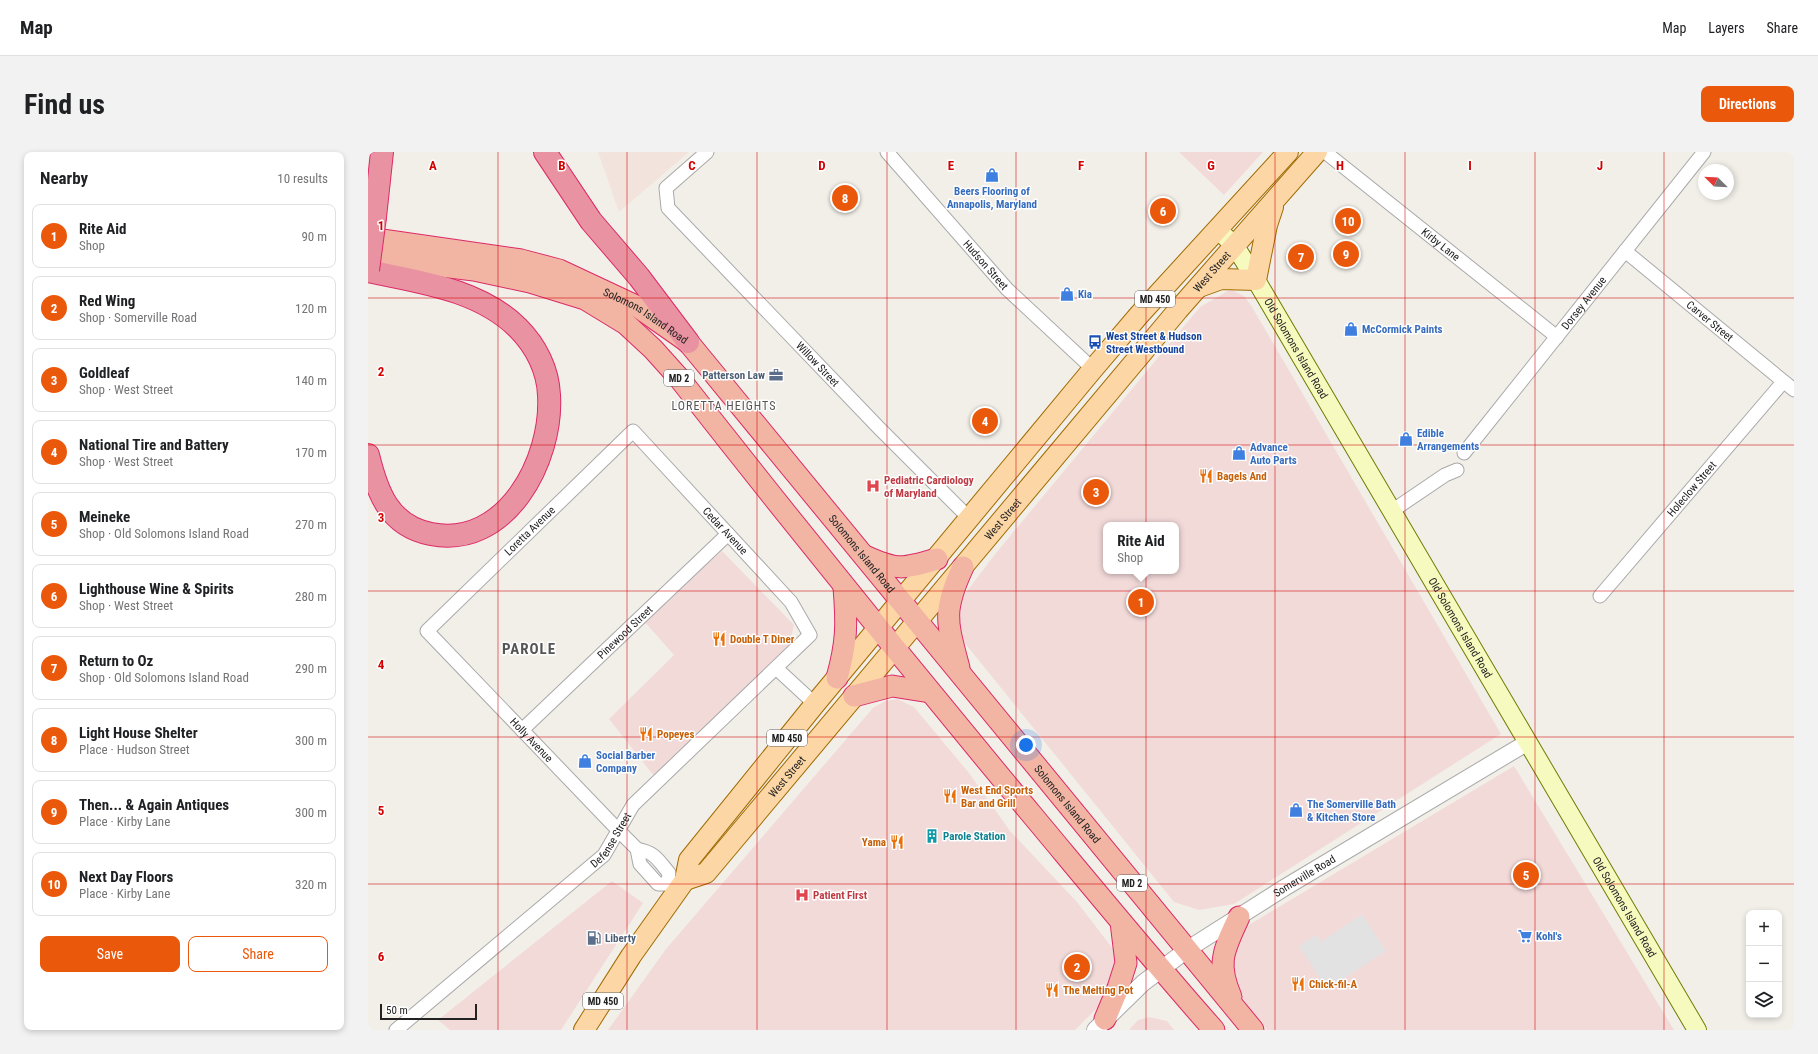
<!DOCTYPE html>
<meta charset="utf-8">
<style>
body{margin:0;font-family:"Roboto Condensed",sans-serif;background:#f2f2f2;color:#202124}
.controls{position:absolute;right:12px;bottom:12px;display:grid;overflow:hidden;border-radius:8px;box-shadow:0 2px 6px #0003}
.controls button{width:36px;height:36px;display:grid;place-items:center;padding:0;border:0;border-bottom:1px solid #e0e0e0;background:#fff;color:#202124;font:20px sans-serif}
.compass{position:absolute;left:1330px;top:12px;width:36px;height:36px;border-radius:50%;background:#fff;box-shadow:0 2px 6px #0003;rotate:294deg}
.scale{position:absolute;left:12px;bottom:10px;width:97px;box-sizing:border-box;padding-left:4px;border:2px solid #222;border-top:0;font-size:11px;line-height:14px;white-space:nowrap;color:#222;-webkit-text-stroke:3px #fff;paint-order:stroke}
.you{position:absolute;left:658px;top:593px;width:14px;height:14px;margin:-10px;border:3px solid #fff;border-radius:50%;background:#1a73e8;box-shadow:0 0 0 6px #1a73e833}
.badge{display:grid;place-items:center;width:26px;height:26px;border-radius:50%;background:#ea580c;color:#fff;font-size:13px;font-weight:700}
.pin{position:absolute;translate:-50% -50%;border:2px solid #fff;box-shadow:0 1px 4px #0006}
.popup{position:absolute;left:735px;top:370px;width:76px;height:52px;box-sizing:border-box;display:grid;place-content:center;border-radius:8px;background:#fff;filter:drop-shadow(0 1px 3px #0005);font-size:13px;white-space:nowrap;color:#757577}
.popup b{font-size:15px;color:#202124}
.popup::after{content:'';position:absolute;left:50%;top:100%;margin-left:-8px;border:8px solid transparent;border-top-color:#fff}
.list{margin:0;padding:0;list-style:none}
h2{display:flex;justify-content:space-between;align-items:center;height:52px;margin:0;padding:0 16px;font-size:17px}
h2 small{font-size:13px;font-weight:400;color:#757577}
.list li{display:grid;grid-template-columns:26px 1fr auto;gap:12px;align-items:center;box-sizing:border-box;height:64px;margin:0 8px 8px;padding:0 8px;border:1px solid #e0e0e0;border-radius:8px}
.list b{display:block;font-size:15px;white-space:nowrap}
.list p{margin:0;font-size:13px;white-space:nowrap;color:#757577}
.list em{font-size:13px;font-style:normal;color:#757577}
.actions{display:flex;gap:8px;padding:12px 16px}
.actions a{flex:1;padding:9px 0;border:1px solid #ea580c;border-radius:8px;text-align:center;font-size:14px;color:#ea580c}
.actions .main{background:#ea580c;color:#fff}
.icon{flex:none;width:22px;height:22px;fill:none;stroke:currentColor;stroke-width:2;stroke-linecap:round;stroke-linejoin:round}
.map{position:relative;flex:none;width:1426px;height:878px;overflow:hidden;border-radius:8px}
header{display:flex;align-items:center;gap:24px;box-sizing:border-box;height:56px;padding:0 20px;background:#fff;border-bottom:1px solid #e0e0e0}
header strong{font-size:19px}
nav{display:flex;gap:22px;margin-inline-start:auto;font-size:14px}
.intro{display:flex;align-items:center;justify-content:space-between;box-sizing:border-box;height:96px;padding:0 24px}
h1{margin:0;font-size:28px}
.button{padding:10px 18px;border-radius:8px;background:#ea580c;color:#fff;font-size:14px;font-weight:700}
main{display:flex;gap:24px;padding:0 24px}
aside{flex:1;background:#fff;border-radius:8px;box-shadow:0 2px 6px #0003}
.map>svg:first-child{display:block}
</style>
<header>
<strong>Map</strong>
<nav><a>Map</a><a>Layers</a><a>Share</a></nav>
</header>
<div class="intro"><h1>Find us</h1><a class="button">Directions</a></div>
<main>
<aside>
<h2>Nearby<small>10 results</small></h2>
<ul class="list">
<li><span class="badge">1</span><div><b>Rite Aid</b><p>Shop</p></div><em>90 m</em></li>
<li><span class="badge">2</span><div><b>Red Wing</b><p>Shop · Somerville Road</p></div><em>120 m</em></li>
<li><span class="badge">3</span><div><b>Goldleaf</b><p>Shop · West Street</p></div><em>140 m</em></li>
<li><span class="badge">4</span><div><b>National Tire and Battery</b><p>Shop · West Street</p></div><em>170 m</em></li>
<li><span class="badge">5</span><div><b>Meineke</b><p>Shop · Old Solomons Island Road</p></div><em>270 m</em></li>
<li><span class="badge">6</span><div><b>Lighthouse Wine &amp; Spirits</b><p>Shop · West Street</p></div><em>280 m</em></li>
<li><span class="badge">7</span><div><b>Return to Oz</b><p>Shop · Old Solomons Island Road</p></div><em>290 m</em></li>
<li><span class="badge">8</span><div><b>Light House Shelter</b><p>Place · Hudson Street</p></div><em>300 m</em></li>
<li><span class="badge">9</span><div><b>Then... &amp; Again Antiques</b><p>Place · Kirby Lane</p></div><em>300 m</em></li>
<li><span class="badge">10</span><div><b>Next Day Floors</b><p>Place · Kirby Lane</p></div><em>320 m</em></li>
</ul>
<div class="actions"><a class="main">Save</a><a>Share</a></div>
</aside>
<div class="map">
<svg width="1426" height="878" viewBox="0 0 1426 878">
<rect width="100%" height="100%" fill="#f2efe9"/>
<g fill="#f2dad9" fill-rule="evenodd">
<polygon points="811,0 895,0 856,43"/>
<path d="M863,137L877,145L884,155L1133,582L866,752L831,758L806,750L596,490L590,468L593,447L628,401L832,155ZM738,373H808V419H738Z"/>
<polygon points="354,399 426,473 421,495 286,624 241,567 306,503 275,468"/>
<polygon points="529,547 546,555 601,621 642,679 709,750 745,797 748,810 738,843 730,855 707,878 240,878 298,797 505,556 517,549"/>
<polygon points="1146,614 1306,878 899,878 881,857 866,830 864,798 874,777"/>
<polygon points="244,729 275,751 193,878 82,878 70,868"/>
<polygon points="781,865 799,869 806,878 761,878 770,868"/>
</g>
<polygon fill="#f3e3dd" points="230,0 321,0 251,60"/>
<polygon fill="#e2e2e2" points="994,762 1018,799 959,837 931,794 948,783 953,790"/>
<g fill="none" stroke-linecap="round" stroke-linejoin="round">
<defs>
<g id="minor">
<path id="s1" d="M339,0L298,36L300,56L511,276L602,367"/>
<path id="s2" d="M519,0L639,137L725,217"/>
<path id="s3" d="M957,0L1189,185"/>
<path id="s4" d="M1257,99L1426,238"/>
<path id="s5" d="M1096,301L1336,0"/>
<polyline points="1024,359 1077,323 1089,318"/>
<path id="s6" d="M1232,444L1415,230"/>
<polyline points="408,516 447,552"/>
<path id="s7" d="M154,578L360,382"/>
<path d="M269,697C288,701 289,707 301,721L300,732"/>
<path id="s8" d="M28,878L236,703L265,653L442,483L423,450L265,279L59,479L250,678L269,697L272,712L290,732H300L308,741"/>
</g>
<g id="tertiary">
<path id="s9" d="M727,878L775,831L820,797L916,736L1160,590"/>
</g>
<g id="secondary">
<path id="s10" d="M849,77L867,94L888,128L1329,878"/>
</g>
<g id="primary">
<polyline points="831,135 853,127 888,128 899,73 905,55"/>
<path id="s11" d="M317,728L338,721L810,158L949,0"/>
<polyline points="216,878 263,804 317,728 321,708 447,552 725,217 771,163 920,0"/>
</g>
<g id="trunk">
<path id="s12" d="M0,86L153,108L191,118L270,155L320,190L885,878"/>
<path d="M0,105L106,118L162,130L217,147L258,172L285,197L311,226C427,374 545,520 665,664C725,736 784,808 846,878"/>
<path d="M497,404C530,419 535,417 569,407"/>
<path d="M591,516C579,470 574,460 595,415"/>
<path d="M469,526C479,490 479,472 476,435"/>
<polyline points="486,544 524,534 562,540"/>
<path d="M863,845C848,810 856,798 871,765"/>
<polyline points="737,867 750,836 758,811 753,770"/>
</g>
<g id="motorway">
<polyline points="177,0 223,69 271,125 320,190"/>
<polyline points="7,65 14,0"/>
<path d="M0,119C51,130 111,137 150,176C168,194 180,218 181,243C185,308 138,397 63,382C21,374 9,340 0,303"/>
</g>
</defs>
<use href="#minor" stroke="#a9a9a9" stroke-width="15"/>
<use href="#tertiary" stroke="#a9a9a9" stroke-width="18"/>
<use href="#secondary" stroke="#707d05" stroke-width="20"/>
<use href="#primary" stroke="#a06b00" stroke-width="22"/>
<use href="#trunk" stroke="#dc2a67" stroke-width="23"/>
<use href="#motorway" stroke="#dc2a67" stroke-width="24"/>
<use href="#minor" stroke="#fff" stroke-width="13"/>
<use href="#tertiary" stroke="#fff" stroke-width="16"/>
<use href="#secondary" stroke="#f7fabf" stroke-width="18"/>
<use href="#primary" stroke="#fcd6a4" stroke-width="20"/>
<use href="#trunk" stroke="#f2b4a3" stroke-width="21"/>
<use href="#motorway" stroke="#e892a2" stroke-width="22"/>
<defs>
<polyline id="motorway-bridge" points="0,118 7,65"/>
</defs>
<use href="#motorway-bridge" stroke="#dc2a67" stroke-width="24" stroke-linecap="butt"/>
<use href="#motorway-bridge" stroke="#e892a2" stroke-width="22"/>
</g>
<path fill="none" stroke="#d40000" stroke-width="1" stroke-opacity="0.55" d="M130,0V878M259,0V878M389,0V878M519,0V878M648,0V878M778,0V878M907,0V878M1037,0V878M1167,0V878M1296,0V878M0,146H1426M0,293H1426M0,439H1426M0,585H1426M0,732H1426"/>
<defs>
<symbol id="shop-bare" viewBox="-9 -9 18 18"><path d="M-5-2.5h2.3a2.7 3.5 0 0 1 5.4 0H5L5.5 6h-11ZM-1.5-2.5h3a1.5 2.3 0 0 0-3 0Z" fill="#3f7fe0" stroke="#fff" stroke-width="2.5" paint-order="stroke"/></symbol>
<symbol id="bus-bare" viewBox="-9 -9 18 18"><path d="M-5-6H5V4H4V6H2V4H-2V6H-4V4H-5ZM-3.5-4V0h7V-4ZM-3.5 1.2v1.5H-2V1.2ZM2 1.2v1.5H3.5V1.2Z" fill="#1a4fb4" stroke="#fff" stroke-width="2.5" paint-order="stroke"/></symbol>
<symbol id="office-bare" viewBox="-9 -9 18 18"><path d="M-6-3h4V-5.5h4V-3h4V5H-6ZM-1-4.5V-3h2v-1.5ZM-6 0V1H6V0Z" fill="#5c6f8a" stroke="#fff" stroke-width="2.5" paint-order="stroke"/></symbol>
<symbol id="restaurant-bare" viewBox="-9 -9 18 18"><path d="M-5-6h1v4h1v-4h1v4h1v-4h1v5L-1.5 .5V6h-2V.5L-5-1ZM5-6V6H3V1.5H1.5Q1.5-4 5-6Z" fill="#e8710a" stroke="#fff" stroke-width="2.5" paint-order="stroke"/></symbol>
<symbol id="hospital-bare" viewBox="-9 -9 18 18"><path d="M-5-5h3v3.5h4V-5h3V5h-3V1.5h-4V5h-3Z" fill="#e0444e" stroke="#fff" stroke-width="2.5" paint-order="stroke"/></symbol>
<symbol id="building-bare" viewBox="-9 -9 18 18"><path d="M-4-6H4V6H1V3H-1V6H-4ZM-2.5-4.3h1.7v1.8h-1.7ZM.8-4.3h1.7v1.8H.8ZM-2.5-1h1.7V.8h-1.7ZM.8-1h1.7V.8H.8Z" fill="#0f9aa8" stroke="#fff" stroke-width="2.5" paint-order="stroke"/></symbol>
<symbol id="supermarket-bare" viewBox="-9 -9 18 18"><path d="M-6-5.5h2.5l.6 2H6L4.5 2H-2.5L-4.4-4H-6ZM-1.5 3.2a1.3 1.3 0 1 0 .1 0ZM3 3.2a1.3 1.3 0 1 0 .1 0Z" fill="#3f7fe0" stroke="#fff" stroke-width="2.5" paint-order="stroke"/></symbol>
<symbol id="fuel-bare" viewBox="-9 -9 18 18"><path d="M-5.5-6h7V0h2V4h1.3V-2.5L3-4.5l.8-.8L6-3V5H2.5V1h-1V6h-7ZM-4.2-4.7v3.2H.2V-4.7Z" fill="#5c6f8a" stroke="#fff" stroke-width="2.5" paint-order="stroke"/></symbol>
</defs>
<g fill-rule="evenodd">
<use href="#shop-bare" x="614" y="13" width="20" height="20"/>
<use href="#shop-bare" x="689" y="132" width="20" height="20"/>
<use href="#shop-bare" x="973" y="167" width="20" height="20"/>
<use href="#bus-bare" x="717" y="180" width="20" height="20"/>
<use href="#office-bare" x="398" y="213" width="20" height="20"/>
<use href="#shop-bare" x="1028" y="277" width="20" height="20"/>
<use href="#shop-bare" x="861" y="291" width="20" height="20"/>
<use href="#restaurant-bare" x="828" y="314" width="20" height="20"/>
<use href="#hospital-bare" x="495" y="324" width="20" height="20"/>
<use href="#restaurant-bare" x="341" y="477" width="20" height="20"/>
<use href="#restaurant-bare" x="268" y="572" width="20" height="20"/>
<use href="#shop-bare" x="207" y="599" width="20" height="20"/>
<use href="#restaurant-bare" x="572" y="634" width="20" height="20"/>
<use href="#shop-bare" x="918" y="648" width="20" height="20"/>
<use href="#building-bare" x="554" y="674" width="20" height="20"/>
<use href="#restaurant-bare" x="519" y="680" width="20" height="20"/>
<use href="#hospital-bare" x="424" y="733" width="20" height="20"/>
<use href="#supermarket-bare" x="1147" y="774" width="20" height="20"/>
<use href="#fuel-bare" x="216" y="776" width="20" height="20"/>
<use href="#restaurant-bare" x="920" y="822" width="20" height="20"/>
<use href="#restaurant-bare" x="674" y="828" width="20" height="20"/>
</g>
<g text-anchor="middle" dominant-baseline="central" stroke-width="3" stroke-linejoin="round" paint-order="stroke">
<g fill="#fff" stroke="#646464" stroke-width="1">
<rect x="767" y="139" width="40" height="16" rx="3"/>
<rect x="296" y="218" width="30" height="16" rx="3"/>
<rect x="399" y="578" width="40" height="16" rx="3"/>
<rect x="749" y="723" width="30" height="16" rx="3"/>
<rect x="215" y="841" width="40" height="16" rx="3"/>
</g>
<g font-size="10" font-weight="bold" fill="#222">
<text x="787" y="147">MD 450</text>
<text x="311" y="226">MD 2</text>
<text x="419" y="586">MD 450</text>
<text x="764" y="731">MD 2</text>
<text x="235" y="849">MD 450</text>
</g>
<g font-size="11" font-weight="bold" fill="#366cbe" stroke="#fff" text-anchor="start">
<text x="624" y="39" text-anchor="middle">Beers Flooring of<tspan x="624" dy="13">Annapolis, Maryland</tspan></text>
<text x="710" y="142">Kia</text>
<text x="994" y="177">McCormick Paints</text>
<text x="1049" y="281">Edible<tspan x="1049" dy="13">Arrangements</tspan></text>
<text x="882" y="295">Advance<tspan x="882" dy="13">Auto Parts</tspan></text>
<text x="228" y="603">Social Barber<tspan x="228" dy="13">Company</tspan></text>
<text x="939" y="652">The Somerville Bath<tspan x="939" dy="13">&amp; Kitchen Store</tspan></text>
<text x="1168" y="784">Kohl's</text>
</g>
<g font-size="11" fill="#222" stroke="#fff">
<text stroke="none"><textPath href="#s3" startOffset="148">Kirby Lane</textPath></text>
<text stroke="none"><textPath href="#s2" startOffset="150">Hudson Street</textPath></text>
<text stroke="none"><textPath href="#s11" startOffset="808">West Street</textPath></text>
<text stroke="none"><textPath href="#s5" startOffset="192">Dorsey Avenue</textPath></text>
<text stroke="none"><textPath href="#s12" startOffset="292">Solomons Island Road</textPath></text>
<text stroke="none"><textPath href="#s4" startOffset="110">Carver Street</textPath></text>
<text stroke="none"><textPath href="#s10" startOffset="144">Old Solomons Island Road</textPath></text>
<text stroke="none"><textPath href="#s1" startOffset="291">Willow Street</textPath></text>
<text stroke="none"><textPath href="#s6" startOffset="141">Holeclow Street</textPath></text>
<text stroke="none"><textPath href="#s11" startOffset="484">West Street</textPath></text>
<text transform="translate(162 379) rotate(-44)">Loretta Avenue</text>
<text transform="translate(357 379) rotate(47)">Cedar Avenue</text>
<text stroke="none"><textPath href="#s12" startOffset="616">Solomons Island Road</textPath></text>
<text stroke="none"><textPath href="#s10" startOffset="468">Old Solomons Island Road</textPath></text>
<text stroke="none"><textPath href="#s7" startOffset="142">Pinewood Street</textPath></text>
<text stroke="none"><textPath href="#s8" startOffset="1284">Holly Avenue</textPath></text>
<text stroke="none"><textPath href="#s11" startOffset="148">West Street</textPath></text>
<text stroke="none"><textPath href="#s12" startOffset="940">Solomons Island Road</textPath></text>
<text stroke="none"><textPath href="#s8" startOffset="288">Defense Street</textPath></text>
<text stroke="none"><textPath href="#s9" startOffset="261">Somerville Road</textPath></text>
<text stroke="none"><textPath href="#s10" startOffset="792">Old Solomons Island Road</textPath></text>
</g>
<g font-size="11" font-weight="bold" fill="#164399" stroke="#fff" text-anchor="start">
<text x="738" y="184">West Street &amp; Hudson<tspan x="738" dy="13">Street Westbound</tspan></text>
</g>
<g font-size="11" font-weight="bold" fill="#4e5e75" stroke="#fff" text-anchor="end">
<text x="397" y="223">Patterson Law</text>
<text x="237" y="786" text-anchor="start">Liberty</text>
</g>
<g font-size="11" font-weight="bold" fill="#c56008" stroke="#fff" text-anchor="start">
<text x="849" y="324">Bagels And</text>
<text x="362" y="487">Double T Diner</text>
<text x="289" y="582">Popeyes</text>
<text x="593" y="638">West End Sports<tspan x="593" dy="13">Bar and Grill</tspan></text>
<text x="518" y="690" text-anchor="end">Yama</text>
<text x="941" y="832">Chick-fil-A</text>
<text x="695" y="838">The Melting Pot</text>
</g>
<g font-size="11" font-weight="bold" fill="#be3a42" stroke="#fff" text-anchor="start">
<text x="516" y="328">Pediatric Cardiology<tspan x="516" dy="13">of Maryland</tspan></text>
<text x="445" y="743">Patient First</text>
</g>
<g font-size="11" font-weight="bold" fill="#0d838f" stroke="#fff" text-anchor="start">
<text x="575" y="684">Parole Station</text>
</g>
<g font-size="12" letter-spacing="1" fill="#555" stroke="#fff">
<text x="356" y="254">LORETTA HEIGHTS</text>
</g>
<g font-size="15" font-weight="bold" letter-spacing="1" fill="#555" stroke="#fff">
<text x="161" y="497">PAROLE</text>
</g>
</g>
<g font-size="13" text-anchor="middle" font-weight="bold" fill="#d40000" stroke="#fff" stroke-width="3" stroke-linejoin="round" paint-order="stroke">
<text x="65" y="18">A</text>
<text x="194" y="18">B</text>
<text x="324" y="18">C</text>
<text x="454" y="18">D</text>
<text x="583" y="18">E</text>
<text x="713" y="18">F</text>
<text x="843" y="18">G</text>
<text x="972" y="18">H</text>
<text x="1102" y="18">I</text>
<text x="1232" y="18">J</text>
<text x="13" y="78">1</text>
<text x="13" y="224">2</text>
<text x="13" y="370">3</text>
<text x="13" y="517">4</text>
<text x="13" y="663">5</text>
<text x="13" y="809">6</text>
</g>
</svg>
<div class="controls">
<button>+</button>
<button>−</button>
<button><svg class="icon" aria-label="layers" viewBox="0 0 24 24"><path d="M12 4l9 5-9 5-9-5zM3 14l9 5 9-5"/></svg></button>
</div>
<svg class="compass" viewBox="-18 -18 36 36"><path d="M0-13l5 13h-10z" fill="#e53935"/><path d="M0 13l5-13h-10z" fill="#757577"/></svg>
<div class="scale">50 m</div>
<div class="you"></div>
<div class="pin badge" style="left:773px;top:450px">1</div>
<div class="popup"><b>Rite Aid</b>Shop</div>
<div class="pin badge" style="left:709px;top:815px">2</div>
<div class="pin badge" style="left:728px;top:340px">3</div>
<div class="pin badge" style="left:617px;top:269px">4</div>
<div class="pin badge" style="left:1158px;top:723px">5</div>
<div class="pin badge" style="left:795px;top:59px">6</div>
<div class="pin badge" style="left:933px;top:105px">7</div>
<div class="pin badge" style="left:477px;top:46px">8</div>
<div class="pin badge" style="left:978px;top:102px">9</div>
<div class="pin badge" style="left:980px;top:69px">10</div>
</div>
</main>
